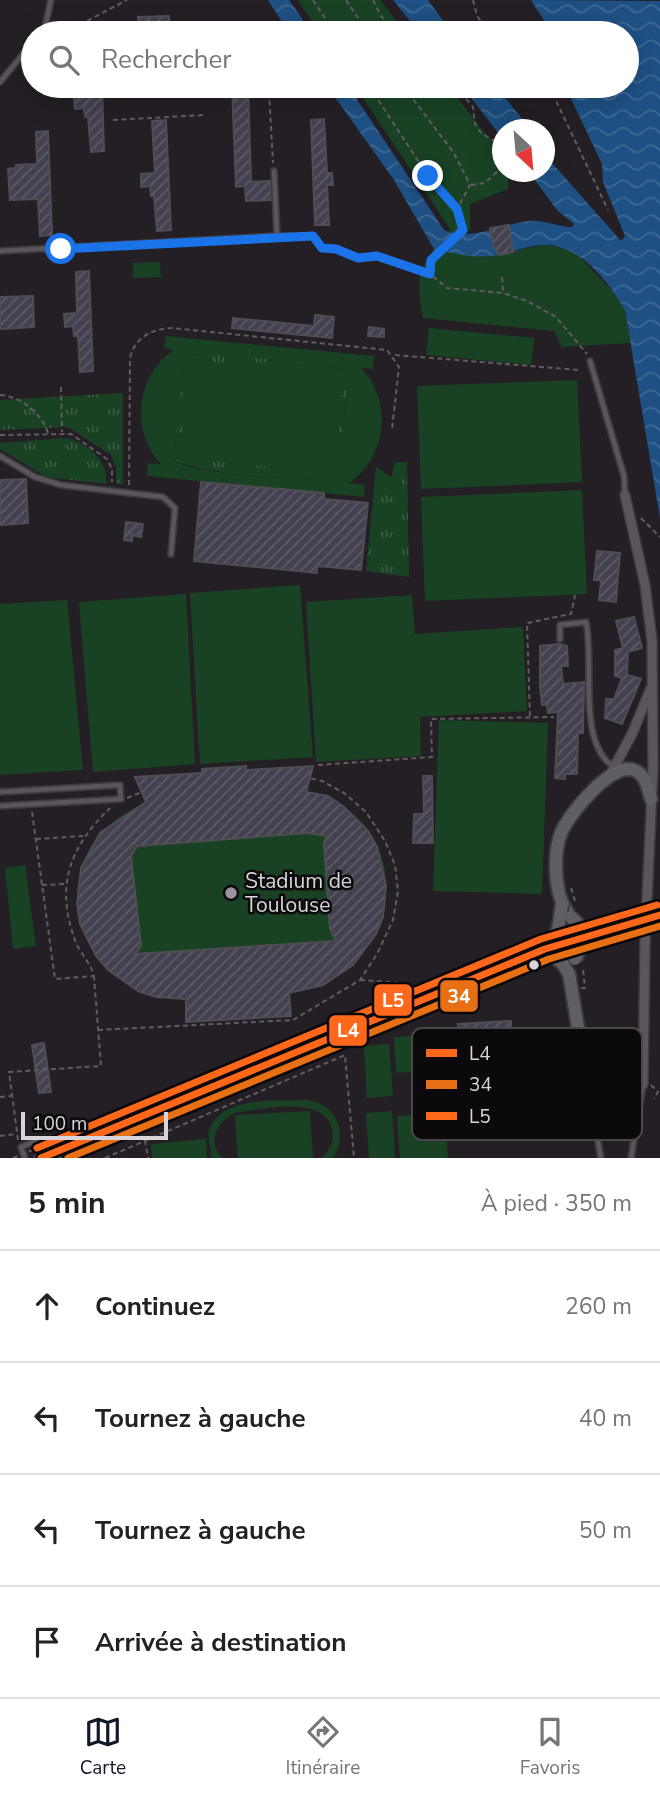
<!DOCTYPE html>
<html lang="fr">
<meta charset="utf-8">
<style>
body{margin:0;font-family:"Nunito Sans",sans-serif;background:#f6f6f6;color:#222}
.compass{position:absolute;left:492px;top:119px;width:63px;height:63px;border-radius:50%;background:#fff;box-shadow:0 7px 28px #0002;rotate:154deg}
.scale{position:absolute;left:21px;bottom:18px;width:147px;box-sizing:border-box;padding-left:7px;border:4px solid #d9d3da;border-top:0;font-size:19px;line-height:24px;white-space:nowrap;color:#d9d3da;-webkit-text-stroke:5px #0c090d;paint-order:stroke}
.stop{position:absolute;width:21px;height:21px;margin:-16px;border:5px solid #1a73e8;border-radius:50%;background:#fff}
.stop.end{background:#1a73e8;border-color:#fff;box-shadow:0 2px 7px #0008}
.list{margin:0;padding:0;list-style:none}
h2{display:flex;justify-content:space-between;align-items:center;height:91px;margin:0;padding:0 28px;font-size:30px}
h2 small{font-size:23px;font-weight:400;color:#767676}
.list li{display:grid;grid-template-columns:46px 1fr auto;gap:21px;align-items:center;box-sizing:border-box;height:112px;padding:0 28px;border-top:2px solid #e0e0e0}
.list b{display:block;font-size:26px;white-space:nowrap}
.list em{font-size:23px;font-style:normal;color:#767676}
.icon{flex:none;width:38px;height:38px;fill:none;stroke:currentColor;stroke-width:2;stroke-linecap:round;stroke-linejoin:round}
.map{position:relative;flex:none;width:660px;height:1158px;overflow:hidden}
.search{position:absolute;background:#fff;box-shadow:0 7px 28px #0002;left:21px;right:21px;top:21px;height:77px;display:flex;align-items:center;gap:18px;box-sizing:border-box;padding:0 24px;border-radius:38px;color:#767676;font-size:26px}
.sheet{height:539px;background:#fff}
nav{display:flex;justify-content:space-around;align-items:center;box-sizing:border-box;height:98px;border-top:2px solid #e0e0e0;background:#fff;font-size:19px;color:#767676}
nav a{display:grid;justify-items:center;gap:4px}
nav .on{color:#111827}
.map>svg:first-child{display:block}
</style>
<div class="map">
<svg width="660" height="1158" viewBox="0 0 660 1158">
<defs>
<pattern id="grass-tufts" width="24" height="20" patternUnits="userSpaceOnUse" patternTransform="scale(1.75)"><rect width="24" height="20" fill="#194225"/><path d="M3 7l-1-3M5 7V3M7 7l1-3M15 17l-1-3M17 17v-4M19 17l1-3" fill="none" stroke="#3a5c44"/></pattern>
<pattern id="water-waves" width="16" height="10" patternUnits="userSpaceOnUse" patternTransform="scale(1.75)"><rect width="16" height="10" fill="#1e5083"/><path d="M0 5q4-4 8 0t8 0" fill="none" stroke="#3e6894"/></pattern>
<pattern id="building-hatch" width="6" height="6" patternUnits="userSpaceOnUse" patternTransform="scale(1.75)"><rect width="6" height="6" fill="#43404f"/><path d="M-1 1l2-2M0 6l6-6M5 7l2-2" fill="none" stroke="#5e5b68"/></pattern>
</defs>
<rect width="100%" height="100%" fill="#241f25"/>
<g fill="url(#grass-tufts)">
<path d="M205,352L326,364L349,373L338,476C313,485 198,473 174,460L184,357Z"/>
<polygon points="123,393 123,485 116,483 116,467 111,455 68,427 0,430 0,400"/>
<path d="M67,438C90,445 108,460 106,484L46,477L0,449V443Z"/>
<polygon points="395,462 407,462 409,577 366,571 376,467 391,477"/>
</g>
<g fill="#194225" fill-rule="evenodd">
<polygon points="298,0 380,0 406,33 320,33"/>
<path d="M355,86H448L501,153L503,172H508V189L470,204V229L449,252L488,256L543,245L563,248L578,255L616,295L625,310L630,343L562,347L554,331L423,318C414,270 420,267 450,229Z"/>
<polygon points="160,262 161,277 133,278 133,263"/>
<polygon points="429,328 534,338 531,365 426,355"/>
<path d="M166,336L374,356L373,369L361,368C393,401 387,457 349,483L365,485L364,497L147,476L148,463L161,464C130,431 136,375 174,350L164,348ZM200,353L326,364L349,373L338,476C315,485 195,473 174,461L184,357Z"/>
<polygon points="190,360 343,375 333,473 180,458"/>
<polygon points="577,380 582,482 421,489 417,386"/>
<polygon points="582,490 587,594 425,601 421,497"/>
<polygon points="300,585 313,757 200,764 190,593"/>
<polygon points="186,594 195,764 93,772 79,602"/>
<polygon points="412,595 415,634 523,627 527,711 420,717 421,756 316,762 306,602"/>
<polygon points="67,600 83,770 0,775 0,604"/>
<polygon points="439,720 548,723 542,894 433,891"/>
<path d="M246,766V770L313,766L306,792C420,814 411,974 290,993L291,1016L186,1022V999C68,998 33,847 146,803L135,777L201,773L202,769Z"/>
<polygon points="25,865 36,946 13,949 5,868"/>
<polygon points="441,1034 443,1070 396,1073 394,1037"/>
<polygon points="389,1044 393,1096 367,1098 364,1046"/>
<path d="M306,1100C336,1103 349,1133 333,1158H322C330,1150 335,1141 332,1129C323,1094 263,1110 237,1112C218,1120 206,1140 222,1158H212L208,1133C221,1094 272,1102 306,1100Z"/>
<polygon points="310,1111 313,1158 238,1158 235,1115"/>
<polygon points="392,1111 395,1158 369,1158 366,1113"/>
<polygon points="445,1113 448,1158 400,1158 397,1116"/>
<polygon points="206,1139 207,1158 152,1158 151,1144"/>
</g>
<g fill="url(#water-waves)">
<polygon points="268,0 289,0 312,33 289,33"/>
<polygon points="393,0 428,0 452,33 420,33"/>
<path d="M531,0L660,1V518L625,310C608,281 579,243 542,245C524,246 507,255 489,256C470,258 452,253 434,249L394,180L327,86H348L444,230C470,242 501,224 529,221C542,219 558,227 572,227L574,224L557,210L529,172H544L545,155L621,241L625,236L603,182L602,164L565,86H627V33H552Z"/>
<polygon points="462,86 496,86 530,129 503,130 502,138"/>
</g>
<g fill="url(#building-hatch)" stroke="#4f4d52" stroke-width="2" fill-rule="evenodd">
<polygon points="169,16 170,33 139,33 138,17"/>
<polygon points="88,86 102,86 104,151 91,152 88,116 85,117 84,108 75,109 74,95 88,94"/>
<polygon points="232,86 248,86 251,182 270,181 271,200 246,201 245,186 236,187"/>
<polygon points="324,119 327,173 332,173 333,185 327,185 329,225 315,225 311,120"/>
<polygon points="166,120 171,230 157,231 154,196 151,196 150,186 141,187 141,174 155,173 152,121"/>
<polygon points="48,131 52,235 40,236 38,199 10,200 8,169 16,168 16,165 37,164 36,132"/>
<polygon points="509,225 513,252 499,255 493,245 490,228"/>
<polygon points="89,271 93,371 80,372 78,336 74,336 73,326 65,327 64,314 77,313 76,272"/>
<polygon points="33,296 34,327 0,329 0,297"/>
<polygon points="315,315 334,317 332,338 232,328 233,318 314,326"/>
<polygon points="369,327 384,329 384,337 368,336"/>
<polygon points="26,479 28,523 0,525 0,480"/>
<polygon points="201,482 324,493 324,499 368,503 361,570 317,566 317,573 194,561"/>
<polygon points="126,522 143,524 141,537 132,535 132,541 124,540"/>
<polygon points="597,551 620,553 616,602 599,600 601,580 594,580"/>
<polygon points="634,617 642,648 628,652 627,675 641,679 622,724 605,718 606,699 614,699 622,678 615,676 615,650 623,648 616,621"/>
<polygon points="559,644 567,646 568,666 561,666 563,684 584,682 583,733 578,733 577,774 565,774 565,779 555,778 558,712 548,713 547,705 542,705 540,685 540,646"/>
<path d="M246,766V770L313,766L306,792L328,796L343,806L368,831L377,847L386,885L383,917L376,934L353,965L323,985L289,993L291,1016L186,1022V999L156,997L138,991L108,970L96,956L80,924L77,904L81,868L100,833L146,802L135,777L202,773V769ZM308,833L328,836L324,841L330,929L336,941L135,954L141,946L131,856L137,846Z"/>
<polygon points="423,776 432,776 433,843 413,843 414,814 424,814"/>
<polygon points="511,1021 513,1078 530,1076 532,1116 462,1118 458,1024"/>
<polygon points="44,1043 51,1092 39,1093 32,1045"/>
</g>
<g fill="none" stroke-linecap="round" stroke-linejoin="round">
<defs>
<g id="service">
<polyline points="40,33 45,27 51,0"/>
<polyline points="0,82 33,42"/>
<polyline points="274,171 277,236"/>
<polyline points="0,251 277,236 313,236 322,248"/>
<polyline points="590,361 624,476 625,494"/>
<polyline points="0,456 35,477 61,485 163,497 175,508 171,554"/>
<path d="M560,639V625L586,622C595,663 576,743 614,767"/>
<polyline points="0,792 120,785 121,799 0,806"/>
<polyline points="588,1087 601,1158"/>
<polyline points="25,1158 21,1147 36,1141"/>
<polyline points="631,1158 643,1085"/>
</g>
<g id="minor">
<polyline points="610,775 632,734 651,688"/>
<path d="M586,1075C599,1108 619,1109 643,1084L645,943L653,768L652,641L645,585L625,495"/>
</g>
<g id="secondary">
<path d="M568,913C554,895 553,854 561,833C568,815 614,758 636,771C646,776 648,789 651,799"/>
<polyline points="41,1158 545,949 563,964 569,974 586,1075"/>
</g>
</defs>
<use href="#service" stroke="#3e393f" stroke-width="8"/>
<use href="#minor" stroke="#3e393f" stroke-width="12"/>
<use href="#secondary" stroke="#3e393f" stroke-width="16"/>
<g stroke="#605c60" stroke-width="2" stroke-dasharray="5 3.5" stroke-linecap="butt">
<polyline points="313,0 335,33"/>
<polyline points="346,0 368,33"/>
<polyline points="373,0 381,16 399,33"/>
<polyline points="473,0 477,16 490,33"/>
<polyline points="54,26 81,24 127,0"/>
<polyline points="369,86 428,176 457,209 463,230 431,260 430,273"/>
<polyline points="403,86 454,153 470,185 457,209"/>
<polyline points="455,86 473,107 475,124 481,133 501,145 503,151"/>
<polyline points="549,86 608,210"/>
<polyline points="269,92 273,163"/>
<polyline points="113,120 205,115"/>
<polyline points="471,185 485,183 503,166"/>
<polyline points="328,248 358,258 377,256 403,264 430,274 447,288 503,293 527,301 556,317 587,354"/>
<polyline points="502,277 503,292"/>
<polyline points="395,355 579,370"/>
<polyline points="61,387 62,432"/>
<path d="M0,395C21,396 42,414 48,433"/>
<polyline points="0,435 71,434 107,459 112,469 112,482"/>
<path d="M129,485L130,358C135,337 152,329 172,328L387,350L399,367L392,429"/>
<polyline points="641,518 660,537"/>
<polyline points="530,716 527,623 571,614 575,595"/>
<polyline points="318,765 432,757 431,719 554,717"/>
<polyline points="127,798 142,792"/>
<path d="M32,812L55,979L94,976C91,964 81,954 76,943C55,887 68,849 110,808"/>
<polyline points="36,839 83,836"/>
<polyline points="42,885 65,884"/>
<polyline points="571,888 575,901"/>
<polyline points="360,980 406,983 419,989"/>
<polyline points="581,988 585,988 583,969"/>
<polyline points="98,1030 293,1020 360,980 377,954 393,920 398,891 395,865 385,841 366,812 344,793 322,781 309,778"/>
<polyline points="651,1085 658,1092 654,1099"/>
<polyline points="0,1097 11,1096"/>
<polyline points="483,1117 484,1132"/>
<polyline points="0,1136 16,1134"/>
<polyline points="18,1140 9,1072 101,1066 94,977"/>
<polyline points="145,1140 148,1158"/>
<polyline points="105,1158 345,1055 354,1158"/>
</g>
<use href="#service" stroke="#59555a" stroke-width="4.5"/>
<use href="#minor" stroke="#59555a" stroke-width="9"/>
<use href="#secondary" stroke="#605d63" stroke-width="12"/>
<defs>
<g id="secondary-bridge">
<polyline points="571,917 588,934"/>
<polyline points="545,949 588,934 659,915"/>
<polyline points="546,949 558,930 562,904"/>
<polyline points="575,959 588,934"/>
</g>
</defs>
<use href="#secondary-bridge" stroke="#3e393f" stroke-width="16" stroke-linecap="butt"/>
<g stroke="#605c60" stroke-width="2" stroke-dasharray="5 3.5" stroke-linecap="butt">
<polyline points="555,963 565,959"/>
<polyline points="13,1158 536,942"/>
</g>
<use href="#secondary-bridge" stroke="#605d63" stroke-width="12"/>
<defs>
<polyline id="bus-1" points="41,1158 545,949 660,915"/>
<polyline id="bus-2" points="68,1158 549,959 660,926"/>
<polyline id="bus-3" points="37,1148 541,939 657,905"/>
</defs>
<use href="#bus-1" stroke="#0c090d" stroke-width="12"/>
<use href="#bus-2" stroke="#0c090d" stroke-width="12"/>
<use href="#bus-3" stroke="#0c090d" stroke-width="12"/>
<use href="#bus-1" stroke="#ff671b" stroke-width="7"/>
<use href="#bus-2" stroke="#e77015" stroke-width="7"/>
<use href="#bus-3" stroke="#ff671b" stroke-width="7"/>
</g>
<g fill="none" stroke-linecap="round" stroke-linejoin="round">
<polyline stroke="#1a73e8" stroke-width="9" points="61,249 313,236 322,248 336,249 358,258 377,256 430,274 431,260 463,230 457,209 428,176"/>
</g>
<circle fill="#9a949b" stroke="#0c090d" stroke-width="2.5" cx="231" cy="893" r="7"/>
<circle fill="#d9d3da" stroke="#0c090d" stroke-width="2.5" cx="534" cy="965" r="6"/>
<g text-anchor="middle" dominant-baseline="central" stroke-width="5" stroke-linejoin="round" paint-order="stroke">
<g font-size="21" fill="#d9d3da" stroke="#0c090d" text-anchor="start">
<text x="245" y="881">Stadium de<tspan x="245" dy="24">Toulouse</tspan></text>
</g>
</g>
<rect x="412" y="1028" width="230" height="112" rx="10" fill="#0c090d" stroke="#4a464a" stroke-width="2"/>
<rect x="426" y="1049" width="31" height="8" fill="#ff671b"/>
<rect x="426" y="1080" width="31" height="9" fill="#e77015"/>
<rect x="426" y="1112" width="31" height="8" fill="#ff671b"/>
<g font-size="19" fill="#d9d3da">
<text x="469" y="1060">L4</text>
<text x="469" y="1091">34</text>
<text x="469" y="1123">L5</text>
</g>
<g stroke="#0c090d" stroke-width="2.5">
<rect x="439" y="979" width="40" height="34" rx="7" fill="#e77015"/>
<rect x="373" y="983" width="40" height="34" rx="7" fill="#ff671b"/>
<rect x="328" y="1014" width="40" height="33" rx="7" fill="#ff671b"/>
</g>
<g font-size="19" text-anchor="middle" font-weight="bold" fill="#fff">
<text x="459" y="1003">34</text>
<text x="393" y="1007">L5</text>
<text x="348" y="1037">L4</text>
</g>
</svg>
<svg class="compass" viewBox="-18 -18 36 36"><path d="M0-13l5 13h-10z" fill="#e53935"/><path d="M0 13l5-13h-10z" fill="#767676"/></svg>
<div class="scale">100 m</div>
<div class="stop" style="left:61px;top:249px"></div>
<div class="stop end" style="left:428px;top:176px"></div>
<div class="search"><svg class="icon" aria-label="search" viewBox="0 0 24 24"><circle cx="10" cy="10" r="6"/><path d="M15 15l6 6"/></svg>Rechercher</div>
</div>
<section class="sheet">
<h2>5 min<small>À pied · 350 m</small></h2>
<ul class="list">
<li><svg class="icon" aria-label="ahead" viewBox="0 0 24 24"><path d="M12 20V5M6 11l6-6 6 6"/></svg><div><b>Continuez</b></div><em>260 m</em></li>
<li><svg class="icon" aria-label="left" viewBox="0 0 24 24"><path d="M17 20v-9H6M10 6l-5 5 5 5"/></svg><div><b>Tournez à gauche</b></div><em>40 m</em></li>
<li><svg class="icon" aria-label="left" viewBox="0 0 24 24"><path d="M17 20v-9H6M10 6l-5 5 5 5"/></svg><div><b>Tournez à gauche</b></div><em>50 m</em></li>
<li><svg class="icon" aria-label="arrive" viewBox="0 0 24 24"><path d="M6 21V4h12l-3 4 3 4H6"/></svg><div><b>Arrivée à destination</b></div></li>
</ul>
</section>
<nav>
<a class="on"><svg class="icon" aria-label="map" viewBox="0 0 24 24"><path d="M3 6l6-2 6 2 6-2v14l-6 2-6-2-6 2zM9 4v14M15 6v14"/></svg>Carte</a>
<a><svg class="icon" aria-label="directions" viewBox="0 0 24 24"><path d="M12 3l9 9-9 9-9-9zM9 14v-3h6M13 9l2 2-2 2"/></svg>Itinéraire</a>
<a><svg class="icon" aria-label="saved" viewBox="0 0 24 24"><path d="M7 4h10v16l-5-4-5 4z"/></svg>Favoris</a>
</nav>
